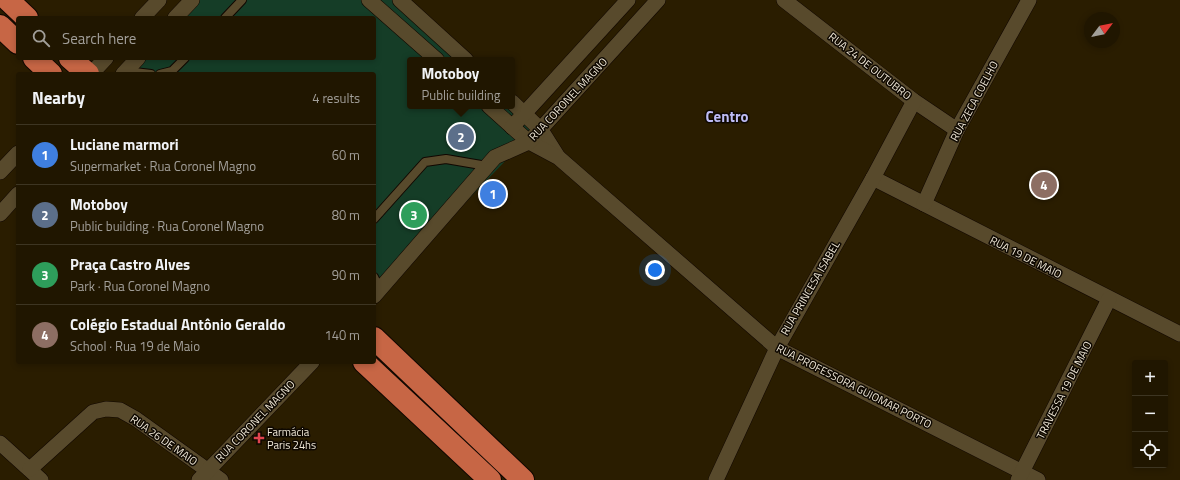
<!DOCTYPE html>
<meta charset="utf-8">
<style>
body{margin:0;font-family:"Titillium Web",sans-serif;background:#281f0a;color:#f1f3f6}
.controls{position:absolute;right:12px;bottom:12px;display:grid;overflow:hidden;border-radius:4px;box-shadow:0 2px 6px #0003}
.controls button{width:36px;height:36px;display:grid;place-items:center;padding:0;border:0;border-bottom:1px solid #3d3522;background:#201600;color:#f1f3f6;font:20px sans-serif}
.compass{position:absolute;left:1084px;top:12px;width:36px;height:36px;border-radius:50%;background:#201600;box-shadow:0 2px 6px #0003;rotate:58deg}
.you{position:absolute;left:655px;top:270px;width:14px;height:14px;margin:-10px;border:3px solid #fff;border-radius:50%;background:#1a73e8;box-shadow:0 0 0 6px #1a73e833}
.badge{display:grid;place-items:center;width:26px;height:26px;border-radius:50%;background:#b2adf9;color:#fff;font-size:13px;font-weight:700}
.pin{position:absolute;translate:-50% -50%;border:2px solid #fff;box-shadow:0 1px 4px #0006}
.popup{position:absolute;left:407px;top:57px;width:108px;height:52px;box-sizing:border-box;display:grid;place-content:center;border-radius:4px;background:#201600;filter:drop-shadow(0 1px 3px #0005);font-size:13px;white-space:nowrap;color:#a29f99}
.popup b{font-size:15px;color:#f1f3f6}
.popup::after{content:'';position:absolute;left:50%;top:100%;margin-left:-8px;border:8px solid transparent;border-top-color:#201600}
.list{margin:0;padding:0;list-style:none}
h2{display:flex;justify-content:space-between;align-items:center;height:52px;margin:0;padding:0 16px;font-size:17px}
h2 small{font-size:13px;font-weight:400;color:#a29f99}
.list li{display:grid;grid-template-columns:26px 1fr auto;gap:12px;align-items:center;box-sizing:border-box;height:60px;padding:0 16px;border-top:1px solid #3d3522}
.list b{display:block;font-size:15px;white-space:nowrap}
.list p{margin:0;font-size:13px;white-space:nowrap;color:#a29f99}
.list em{font-size:13px;font-style:normal;color:#a29f99}
.icon{flex:none;width:22px;height:22px;fill:none;stroke:currentColor;stroke-width:2;stroke-linecap:round;stroke-linejoin:round}
.map{position:relative;flex:none;width:1180px;height:480px;overflow:hidden}
.search{position:absolute;background:#201600;box-shadow:0 2px 6px #0003;left:16px;top:16px;width:360px;height:44px;display:flex;align-items:center;gap:10px;box-sizing:border-box;padding:0 14px;border-radius:4px;color:#a29f99;font-size:15px}
.panel{position:absolute;background:#201600;box-shadow:0 2px 6px #0003;left:16px;top:72px;width:360px;height:292px;border-radius:4px}
.map>svg:first-child{display:block}
</style>
<div class="map">
<svg width="1180" height="480" viewBox="0 0 1180 480">
<rect width="100%" height="100%" fill="#2a1d00"/>
<polygon fill="#153d27" points="189,0 399,0 461,60 410,60 410,106 508,106 534,131 374,298 374,74 125,74 139,58 374,58 374,18 174,18"/>
<g fill="none" stroke-linecap="round" stroke-linejoin="round">
<defs>
<g id="lane">
<polyline points="225,18 242,0"/>
<polyline points="126,71 151,74"/>
<polyline points="160,74 172,71 185,58"/>
<polyline points="374,219 425,162 446,159 487,166"/>
<polyline points="374,277 380,289"/>
</g>
<g id="street">
<polyline points="369,0 437,60"/>
<polyline points="400,0 466,60"/>
<polyline points="784,0 914,101 957,130"/>
<polyline points="142,18 159,0"/>
<polyline points="175,18 192,0"/>
<polyline points="91,74 106,58"/>
<polyline points="123,74 138,58"/>
<polyline points="512,102 541,130 558,157"/>
<polyline points="489,106 529,142 559,158 777,348 1038,480"/>
<polyline points="512,127 628,0"/>
<polyline points="0,172 18,153"/>
<polyline points="873,178 1180,334"/>
<polyline points="924,204 957,130 1029,0"/>
<polyline points="0,214 18,194"/>
<polyline points="374,296 495,157 529,142 658,0"/>
<polyline points="0,443 41,480"/>
<polyline points="30,469 93,412 106,409 120,410 136,419 221,480"/>
<polyline points="199,480 312,362"/>
<polyline points="716,480 777,348 873,178 914,101"/>
<polyline points="1018,480 1109,299"/>
</g>
<g id="highway">
<polyline points="8,0 27,18"/>
<polyline points="0,26 18,43"/>
<polyline points="34,58 51,74"/>
<polyline points="70,58 88,74"/>
<polyline points="374,338 523,480"/>
<polyline points="364,362 490,480"/>
</g>
</defs>
<use href="#lane" stroke="#110700" stroke-width="10"/>
<use href="#street" stroke="#110700" stroke-width="16"/>
<use href="#highway" stroke="#110700" stroke-width="24"/>
<use href="#lane" stroke="#584a2c" stroke-width="8"/>
<use href="#street" stroke="#584a2c" stroke-width="15"/>
<use href="#highway" stroke="#c76645" stroke-width="22"/>
</g>
<path fill="#e0444e" stroke="#0e0801" stroke-width="1.5" d="M257 432h4v4h4v4h-4v4h-4v-4h-4v-4h4z"/>
<g text-anchor="middle" dominant-baseline="central" stroke-width="3" stroke-linejoin="round" paint-order="stroke">
<g font-size="11" fill="#efe7d6" stroke="#0e0801">
<text transform="translate(870 66) rotate(38)">RUA 24 DE OUTUBRO</text>
<text transform="translate(568 99) rotate(-47)">RUA CORONEL MAGNO</text>
<text transform="translate(974 101) rotate(-62)">RUA ZECA COELHO</text>
<text transform="translate(1026 257) rotate(27)">RUA 19 DE MAIO</text>
<text transform="translate(810 288) rotate(-60)">RUA PRINCESA ISABEL</text>
<text transform="translate(854 386) rotate(27)">RUA PROFESSORA GUIOMAR PORTO</text>
<text transform="translate(1064 390) rotate(-63)">TRAVESSA 19 DE MAIO</text>
<text transform="translate(255 421) rotate(-46)">RUA CORONEL MAGNO</text>
<text transform="translate(164 440) rotate(35)">RUA 26 DE MAIO</text>
</g>
<g font-size="11" fill="#efe7d6" stroke="#0e0801" text-anchor="start">
<text x="267" y="432">Farmácia<tspan x="267" dy="13">Paris 24hs</tspan></text>
</g>
<g font-size="15" font-weight="bold" fill="#bebcf5" stroke="#0e0801">
<text x="727" y="116">Centro</text>
</g>
</g>
</svg>
<div class="controls">
<button>+</button>
<button>−</button>
<button><svg class="icon" aria-label="locate" viewBox="0 0 24 24"><circle cx="12" cy="12" r="6"/><path d="M12 2v4M12 18v4M2 12h4M18 12h4"/></svg></button>
</div>
<svg class="compass" viewBox="-18 -18 36 36"><path d="M0-13l5 13h-10z" fill="#e53935"/><path d="M0 13l5-13h-10z" fill="#a29f99"/></svg>
<div class="you"></div>
<div class="pin badge" style="left:493px;top:194px;background:#3f7fe0">1</div>
<div class="pin badge" style="left:461px;top:137px;background:#5c6f8a">2</div>
<div class="popup"><b>Motoboy</b>Public building</div>
<div class="pin badge" style="left:414px;top:215px;background:#2e9e5b">3</div>
<div class="pin badge" style="left:1044px;top:185px;background:#8d6e63">4</div>
<div class="search"><svg class="icon" aria-label="search" viewBox="0 0 24 24"><circle cx="10" cy="10" r="6"/><path d="M15 15l6 6"/></svg>Search here</div>
<section class="panel">
<h2>Nearby<small>4 results</small></h2>
<ul class="list">
<li><span class="badge" style="background:#3f7fe0">1</span><div><b>Luciane marmori</b><p>Supermarket · Rua Coronel Magno</p></div><em>60 m</em></li>
<li><span class="badge" style="background:#5c6f8a">2</span><div><b>Motoboy</b><p>Public building · Rua Coronel Magno</p></div><em>80 m</em></li>
<li><span class="badge" style="background:#2e9e5b">3</span><div><b>Praça Castro Alves</b><p>Park · Rua Coronel Magno</p></div><em>90 m</em></li>
<li><span class="badge" style="background:#8d6e63">4</span><div><b>Colégio Estadual Antônio Geraldo</b><p>School · Rua 19 de Maio</p></div><em>140 m</em></li>
</ul>
</section>
</div>
